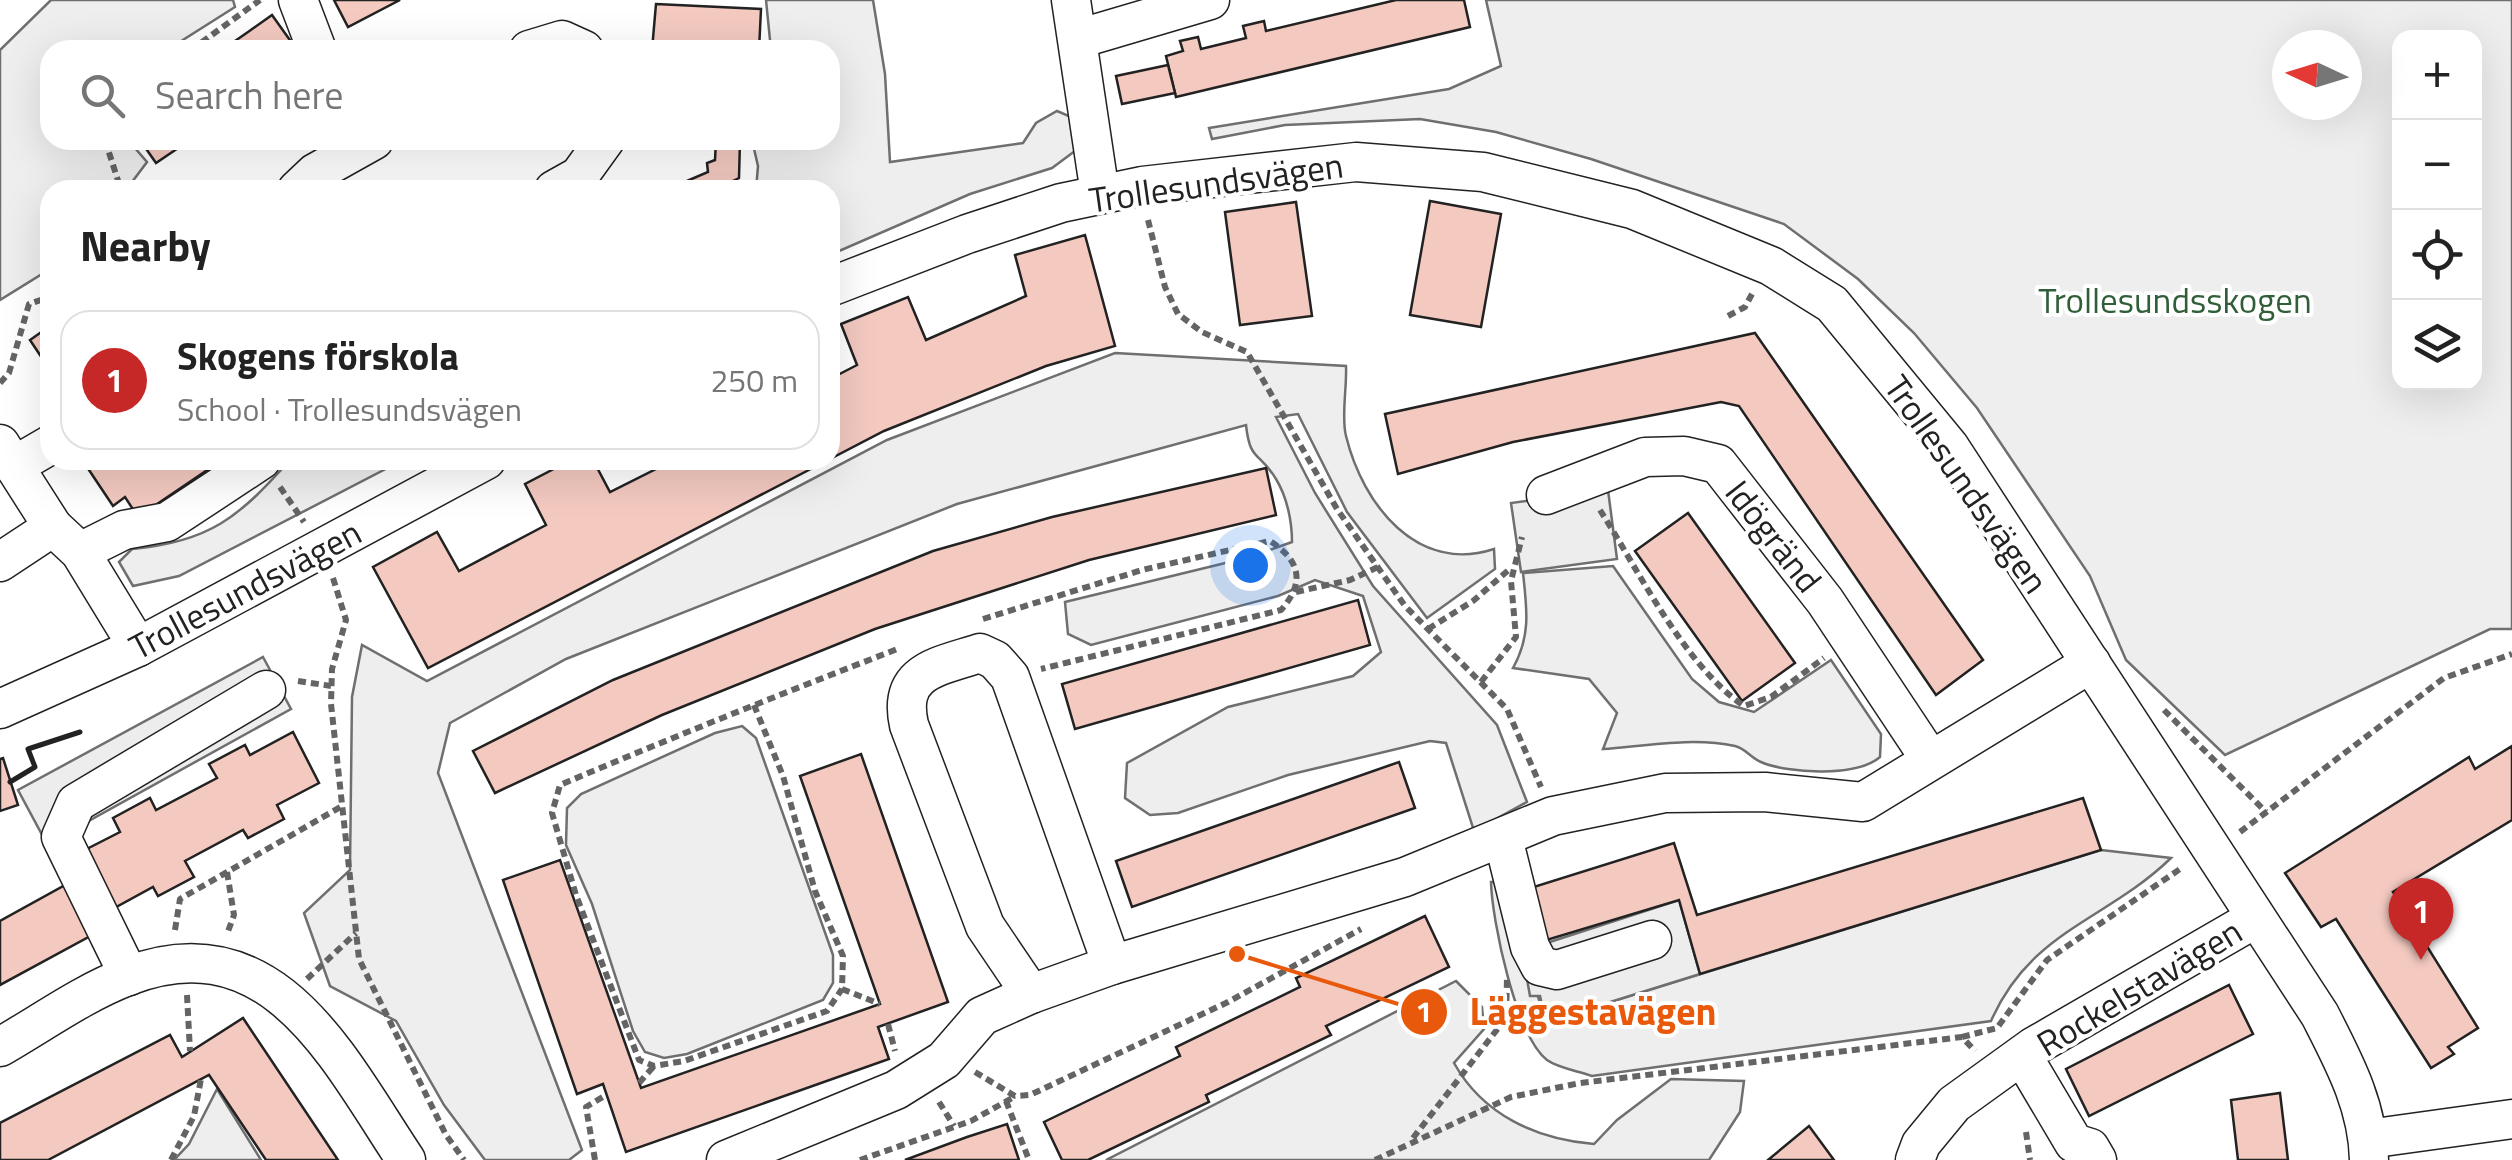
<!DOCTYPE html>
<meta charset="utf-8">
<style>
body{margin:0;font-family:"Titillium Web",sans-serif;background:#f2f2f2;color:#222}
.controls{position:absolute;right:30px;top:30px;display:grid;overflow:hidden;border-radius:20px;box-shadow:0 10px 40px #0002}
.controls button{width:90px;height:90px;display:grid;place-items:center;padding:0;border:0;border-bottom:2px solid #e0e0e0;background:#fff;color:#222;font:50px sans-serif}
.compass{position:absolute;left:2272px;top:30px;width:90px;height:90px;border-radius:50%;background:#fff;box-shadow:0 10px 40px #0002;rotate:274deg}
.you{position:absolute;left:1250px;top:565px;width:35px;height:35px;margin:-25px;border:8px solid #fff;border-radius:50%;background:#1a73e8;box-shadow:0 0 0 15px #1a73e833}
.badge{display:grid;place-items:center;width:65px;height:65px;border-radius:50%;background:#c62828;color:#fff;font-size:32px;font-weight:700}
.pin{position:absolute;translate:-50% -82px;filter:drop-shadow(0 2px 5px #0008)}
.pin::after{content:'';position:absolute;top:52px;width:35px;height:30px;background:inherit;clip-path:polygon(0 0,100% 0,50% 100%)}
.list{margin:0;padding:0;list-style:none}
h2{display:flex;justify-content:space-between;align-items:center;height:130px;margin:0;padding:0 40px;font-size:42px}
h2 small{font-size:32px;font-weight:400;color:#767676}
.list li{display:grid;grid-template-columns:65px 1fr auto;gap:30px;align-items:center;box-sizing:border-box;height:140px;margin:0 20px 20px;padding:0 20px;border:2px solid #e0e0e0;border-radius:30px}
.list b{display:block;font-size:38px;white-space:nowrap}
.list p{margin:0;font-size:32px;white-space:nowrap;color:#767676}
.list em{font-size:32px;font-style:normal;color:#767676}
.icon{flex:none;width:55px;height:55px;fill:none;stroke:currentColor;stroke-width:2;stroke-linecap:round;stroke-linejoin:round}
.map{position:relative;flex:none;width:2512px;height:1160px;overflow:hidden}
.search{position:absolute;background:#fff;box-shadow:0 10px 40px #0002;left:40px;top:40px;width:800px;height:110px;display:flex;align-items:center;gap:25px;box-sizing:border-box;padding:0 35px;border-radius:30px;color:#767676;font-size:38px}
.panel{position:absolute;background:#fff;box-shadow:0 10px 40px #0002;left:40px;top:180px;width:800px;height:290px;border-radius:30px}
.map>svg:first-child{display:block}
</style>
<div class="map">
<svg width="2512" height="1160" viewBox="0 0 2512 1160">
<rect width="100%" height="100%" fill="#fff"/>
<g fill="#eee" stroke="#6f6f6f" stroke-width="2.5" fill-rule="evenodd">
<polygon points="51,0 233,0 235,7 167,50 50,50 50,140 128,140 147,162 126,190 50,190 50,269 0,300 0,50"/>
<polygon points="766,0 873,0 885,74 890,162 1023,143 1036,123 1057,111 1076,119 1079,148 1052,168 970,194 830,255 830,190 756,190 758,166 752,140 830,140 830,50 771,50"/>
<path d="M1486,0H2512V629H2490L2225,755L2126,660L2090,576L1977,408L1914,333L1858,279L1784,224L1591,159L1496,132L1420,119L1285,125L1212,139L1209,128L1449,89L1501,66ZM2400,38H2474V382H2400ZM2287,45H2347V105H2287Z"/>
<path d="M1115,353L1346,366C1347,388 1341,417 1346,436C1363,505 1417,574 1494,549L1495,569L1427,618L1347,512L1298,414L1276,417L1315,493L1373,586L1497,725L1527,802L1474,831L1446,743L1430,741L1288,775L1178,813L1150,815L1125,798L1127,763L1228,707L1353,676L1381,652L1363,596L1315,580L1278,596L1091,645L1068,634L1065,602L1250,557L1292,542C1292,521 1287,497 1276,479C1259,451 1250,462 1246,425L957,504L566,659L450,723L438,773L582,1150L569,1160H485L444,1105L396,1021L330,986L304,913L350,870L352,697L362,645L427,681L887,440Z"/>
<path d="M290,460H403L179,576L133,586L119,562L132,549C210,542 239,517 290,460Z"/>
<path d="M1613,566L1692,679L1719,702L1754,712L1831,660L1881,734L1880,757C1857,777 1789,774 1761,762C1751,758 1745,748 1735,746C1693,737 1645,746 1603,749L1617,713L1589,679L1513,668C1531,636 1527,609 1523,573Z"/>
<polygon points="742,726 756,738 833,955 833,983 823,1000 687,1054 664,1058 645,1052 633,1031 592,904 566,845 567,808 581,794 715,733"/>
<path d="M2101,850L2171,858C2106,921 2031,930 1991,1021L1592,1076C1578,1071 1558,1068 1547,1060C1516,1036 1492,921 1491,882H1502L1546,1022Z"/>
<path d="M1456,981L1482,1007L1484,1029L1454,1063C1483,1115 1536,1139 1594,1144L1617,1120L1671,1079L1744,1081L1740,1112L1709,1160H1106Z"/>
<polygon points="217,1089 261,1160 174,1160 189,1144"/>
</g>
<g fill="#ededed" stroke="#6f6f6f" stroke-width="2.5">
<polygon points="1608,490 1617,559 1521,572 1511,503"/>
<polygon points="263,657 291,709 47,844 18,790"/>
<polygon points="1679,900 1700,974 1546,1022 1540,996 1530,996 1522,951"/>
</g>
<g fill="#f3c9c0" stroke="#222" stroke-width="2.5">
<polygon points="334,0 400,0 348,27"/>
<polygon points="1396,0 1464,0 1470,27 1176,97 1166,56 1183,51 1180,41 1198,37 1201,49 1246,38 1243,26 1264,21 1266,31"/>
<polygon points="656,4 761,9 759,50 652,50"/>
<polygon points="272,15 297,50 222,50 248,32"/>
<polygon points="1168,65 1175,93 1122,104 1116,76"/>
<polygon points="140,140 190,140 156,163"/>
<polygon points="716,140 740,140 739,178 727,184 729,190 666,190 708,172 707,163 715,160"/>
<polygon points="1430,201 1501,214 1481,327 1410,315"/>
<polygon points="1296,202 1312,316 1240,325 1225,212"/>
<polygon points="1085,235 1115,346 1046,366 884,431 830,459 830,379 857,365 841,324 908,297 926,340 1026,296 1015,255"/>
<polygon points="50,326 50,370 30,340"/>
<polygon points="1755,333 1983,660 1936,695 1739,406 1721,402 1513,442 1398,474 1385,414"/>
<polygon points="104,460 222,460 138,517 125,497 113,506 89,470"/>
<polygon points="571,460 593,460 610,492 674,460 828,460 428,668 373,567 437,532 459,571 546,525 525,484"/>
<polygon points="1266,468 1276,515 1089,560 875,629 662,715 495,793 473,751 613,680 933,551 1052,517"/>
<polygon points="1688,513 1795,663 1742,701 1635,551"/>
<polygon points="1358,600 1370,645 1075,729 1062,684"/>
<polygon points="293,732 319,783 277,805 284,819 248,838 243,830 185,861 194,877 158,896 153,887 107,912 77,854 120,832 113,818 150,798 156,810 217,778 209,764 245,745 250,755"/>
<polygon points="2512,746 2512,820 2393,892 2478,1028 2448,1047 2454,1054 2431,1068 2336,919 2321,927 2285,873 2469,757 2475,769"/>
<polygon points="861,754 948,1002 878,1027 889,1059 626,1152 603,1084 577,1094 503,880 560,860 641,1088 880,1004 800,776"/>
<polygon points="3,758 18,805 0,811 0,759"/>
<polygon points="1399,762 1415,808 1132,907 1116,861"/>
<polygon points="2083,798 2101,850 1700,974 1679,900 1540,942 1524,890 1674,843 1697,915"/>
<polygon points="67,884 94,934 0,985 0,921"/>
<polygon points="1425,916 1449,967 1326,1026 1331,1035 1206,1095 1209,1102 1088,1160 1062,1160 1044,1122 1180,1056 1176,1047 1300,987 1296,978"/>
<polygon points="2229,985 2253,1034 2089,1116 2066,1069"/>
<polygon points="243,1018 338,1160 266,1160 209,1075 48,1160 0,1160 0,1123 170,1035 182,1057"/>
<polygon points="2280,1093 2288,1160 2238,1160 2231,1100"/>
<polygon points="1007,1124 1019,1160 905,1160 967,1137"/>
<polygon points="1809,1126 1834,1160 1768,1160"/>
</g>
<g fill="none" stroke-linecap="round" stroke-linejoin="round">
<defs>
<g id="minor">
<polyline points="298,0 317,50"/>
<polyline points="1071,0 1100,194"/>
<polyline points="1078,39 1210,0"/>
<polyline points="529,50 562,40 584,50"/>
<polyline points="297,190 315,173 374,140"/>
<polyline points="554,190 579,176 605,140"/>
<path d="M830,287L967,234L1061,203L1142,186L1356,162L1483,172L1632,209L1771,266L1832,304L1949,446L2320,1015C2344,1062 2368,1106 2369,1160"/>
<polyline points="0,444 53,527 80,552 138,647"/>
<polyline points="14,466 50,445"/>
<polyline points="1546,495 1645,457 1684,456 1718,464 1825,601 1930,759"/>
<polyline points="80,552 124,530 167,522 261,460"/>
<polyline points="0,562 53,527"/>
<polyline points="0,709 138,647 486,460"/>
<polyline points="1503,838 1530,947 1540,966 1557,970 1652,940"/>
<polyline points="129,976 61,837 76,803 266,690"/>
<path d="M1031,994L985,926L909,725C897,671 937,667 980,653L995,660L1010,677L1112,965"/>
<path d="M0,1047C42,1023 83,993 128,976C274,920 339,1060 406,1160"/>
<polyline points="2023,1057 2074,1143 2090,1148 2097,1160"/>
<polyline points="2368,1139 2512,1119"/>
<polyline points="726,1160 896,1090 944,1060 982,1016 1031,994 1112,965 1405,877 1553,816 1665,793 1765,792 1863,802 2091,663"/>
<polyline points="1915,1160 1921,1144 1954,1104 2033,1047 2256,918"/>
</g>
</defs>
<use href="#minor" stroke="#222" stroke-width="41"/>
<g stroke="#646464" stroke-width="6" stroke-dasharray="8 5" stroke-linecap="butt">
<polyline points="191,50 260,0"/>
<polyline points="105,140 121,190"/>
<polyline points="1148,220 1165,287 1178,314 1202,332 1247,352 1337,509 1405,606 1507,709 1541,787"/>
<polyline points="1728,316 1745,307 1752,294"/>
<polyline points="0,383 9,373 29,304 50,297"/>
<polyline points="280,487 304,522"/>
<path d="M1600,510C1639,571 1684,665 1744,706L1771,697L1824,658"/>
<polyline points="333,578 346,620 332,669 331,704 359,959 446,1135 464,1160"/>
<polyline points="1296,592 1350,580 1378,567"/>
<path d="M983,619L1142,570L1270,541C1301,561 1305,583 1281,610L1041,669"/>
<polyline points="1428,629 1473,601 1511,568"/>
<polyline points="298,681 331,686"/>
<polyline points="1481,682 1516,637 1511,581 1522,537"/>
<path d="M754,705L783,776L815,891L843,956L842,989L827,1011L684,1061L654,1066L639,1060L576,895L552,813L560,785C673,737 786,692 900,648"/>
<polyline points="2164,710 2266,812"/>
<polyline points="2240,832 2444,678 2512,654"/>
<polyline points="227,872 234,915 227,934"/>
<polyline points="175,930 180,899 344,805"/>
<polyline points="307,979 356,933"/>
<polyline points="842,989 880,1004"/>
<polyline points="187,995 190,1051"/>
<polyline points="888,1024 895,1051"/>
<polyline points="1962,1037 1997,1028 2047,960 2180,869"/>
<polyline points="975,1072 1015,1096 1030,1095 1228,1002 1361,929"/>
<polyline points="639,1083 654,1066"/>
<polyline points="1006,1101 1029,1160"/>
<polyline points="939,1102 954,1126"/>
<polyline points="2026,1132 2030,1160"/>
<polyline points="1413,1138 1506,1018 1507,978"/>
<polyline points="171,1160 194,1116 201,1079"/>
<polyline points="595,1160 586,1107 606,1095"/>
<polyline points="860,1160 971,1121 1014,1097"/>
<polyline points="1375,1160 1511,1097 1580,1083 1962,1037 1975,1051"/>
</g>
<use href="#minor" stroke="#fff" stroke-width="38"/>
<polyline stroke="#222" stroke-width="5" points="10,782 35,767 28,749 80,732"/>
</g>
<g text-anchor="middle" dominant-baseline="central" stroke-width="8" stroke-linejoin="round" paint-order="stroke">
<g font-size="35" fill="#222" stroke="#fff">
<text transform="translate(1216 182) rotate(-8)">Trollesundsvägen</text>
<text transform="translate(1967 484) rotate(55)">Trollesundsvägen</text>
<text transform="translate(1774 536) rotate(52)">Idögränd</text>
<text transform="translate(245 589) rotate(-28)">Trollesundsvägen</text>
<text transform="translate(2139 987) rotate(-31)">Rockelstavägen</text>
</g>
<g font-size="35" fill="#2f5e38" stroke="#fff">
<text x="2175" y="300">Trollesundsskogen</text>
</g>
</g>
<path fill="none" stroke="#e8590c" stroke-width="4" d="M1237 954L1424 1012"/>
<g fill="#e8590c" stroke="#fff" stroke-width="4">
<circle cx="1237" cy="954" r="10"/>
<circle cx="1424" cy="1012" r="25"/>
</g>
<g font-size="30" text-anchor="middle" font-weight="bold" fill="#fff">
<text x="1424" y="1022">1</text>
</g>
<g font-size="38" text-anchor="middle" font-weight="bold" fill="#e8590c" stroke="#fff" stroke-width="8" stroke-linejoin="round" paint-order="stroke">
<text x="1593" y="1025">Läggestavägen</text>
</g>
</svg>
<div class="controls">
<button>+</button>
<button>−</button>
<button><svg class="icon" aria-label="locate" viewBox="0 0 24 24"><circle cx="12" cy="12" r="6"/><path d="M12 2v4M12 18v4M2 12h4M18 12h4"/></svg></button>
<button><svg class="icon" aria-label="layers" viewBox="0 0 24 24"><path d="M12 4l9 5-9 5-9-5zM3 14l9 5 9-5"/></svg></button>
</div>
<svg class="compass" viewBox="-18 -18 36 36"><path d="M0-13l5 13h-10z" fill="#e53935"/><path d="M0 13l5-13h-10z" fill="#767676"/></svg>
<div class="you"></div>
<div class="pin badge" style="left:2421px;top:960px">1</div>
<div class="search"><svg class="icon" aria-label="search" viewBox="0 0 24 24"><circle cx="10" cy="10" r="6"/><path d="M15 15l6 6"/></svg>Search here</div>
<section class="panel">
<h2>Nearby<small></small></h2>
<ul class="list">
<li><span class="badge">1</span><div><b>Skogens förskola</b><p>School · Trollesundsvägen</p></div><em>250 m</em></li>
</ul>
</section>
</div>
